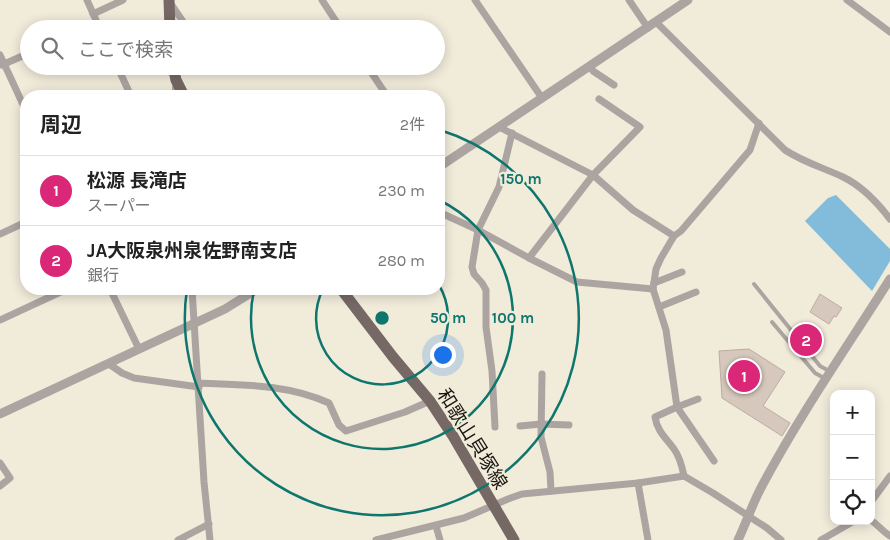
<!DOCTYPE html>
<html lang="ja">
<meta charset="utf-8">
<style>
body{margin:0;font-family:Karla,"Noto Sans JP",sans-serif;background:#f2f2f2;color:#222}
.controls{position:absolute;right:15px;bottom:15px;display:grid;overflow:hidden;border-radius:10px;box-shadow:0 2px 12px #0003}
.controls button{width:45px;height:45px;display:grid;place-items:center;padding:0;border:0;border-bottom:1px solid #e0e0e0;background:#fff;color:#222;font:25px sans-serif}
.you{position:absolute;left:442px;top:354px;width:18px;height:18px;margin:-12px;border:4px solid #fff;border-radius:50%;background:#1a73e8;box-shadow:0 0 0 8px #1a73e833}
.badge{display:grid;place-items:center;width:32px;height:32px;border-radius:50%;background:#db2777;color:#fff;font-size:16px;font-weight:700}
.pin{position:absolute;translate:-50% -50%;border:2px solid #fff;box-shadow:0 1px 5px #0006}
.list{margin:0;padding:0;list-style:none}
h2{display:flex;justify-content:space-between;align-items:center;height:65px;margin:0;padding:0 20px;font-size:21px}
h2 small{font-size:16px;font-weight:400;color:#767676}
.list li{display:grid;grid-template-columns:32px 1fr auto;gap:15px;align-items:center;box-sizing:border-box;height:70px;padding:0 20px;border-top:1px solid #e0e0e0}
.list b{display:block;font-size:19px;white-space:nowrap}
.list p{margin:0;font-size:16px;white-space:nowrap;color:#767676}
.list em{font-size:16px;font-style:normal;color:#767676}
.icon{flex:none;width:28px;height:28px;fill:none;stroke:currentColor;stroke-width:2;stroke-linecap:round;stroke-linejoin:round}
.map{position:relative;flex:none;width:890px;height:540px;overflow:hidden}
.search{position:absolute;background:#fff;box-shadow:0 2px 12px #0003;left:20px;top:20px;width:425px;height:55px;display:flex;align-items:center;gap:12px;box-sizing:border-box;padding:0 18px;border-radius:28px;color:#767676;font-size:19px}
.panel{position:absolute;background:#fff;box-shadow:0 2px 12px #0003;left:20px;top:90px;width:425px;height:205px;border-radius:20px}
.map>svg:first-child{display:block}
</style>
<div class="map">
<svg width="890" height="540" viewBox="0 0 890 540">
<rect width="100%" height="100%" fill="#f1ebda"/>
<polygon fill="#83bcda" points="836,195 890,249 890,261 872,291 805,221 828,198"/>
<g fill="#d7c8bd" stroke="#bbada2">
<polygon points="820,294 842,308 836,317 834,316 829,324 810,312"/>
<polygon points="749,349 785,372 763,406 790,423 782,436 722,398 719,351"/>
</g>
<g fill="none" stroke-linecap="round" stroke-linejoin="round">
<g stroke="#aca4a1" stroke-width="4">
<polyline points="754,284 820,366 829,371"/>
<polyline points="772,322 815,373 824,378"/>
</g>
<g stroke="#aca4a1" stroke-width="7">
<polyline points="87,0 100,29"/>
<polyline points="322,0 341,29"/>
<polyline points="475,0 542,98"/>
<polyline points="629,0 648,28"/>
<polyline points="847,0 890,32"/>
<polyline points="171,4 188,29"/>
<polyline points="93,14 123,0"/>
<path d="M656,22L785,150C803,162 824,168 843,177C862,186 877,202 890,219"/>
<polyline points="81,29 96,22"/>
<polyline points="0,55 26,111"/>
<polyline points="2,65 29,53"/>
<polyline points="117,66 131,96"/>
<polyline points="214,66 216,70"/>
<polyline points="367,66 387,96"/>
<polyline points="590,66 593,71 614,85"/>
<polyline points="175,96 176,82"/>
<polyline points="499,127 593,175 633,210 674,236"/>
<polyline points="439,215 441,213 478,230 529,258 577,282 653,289"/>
<polyline points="0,234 26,222"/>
<polyline points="529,258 593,175 640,127 599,99"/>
<polyline points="654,283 682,272"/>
<polyline points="110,289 139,349"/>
<polyline points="192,289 204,482 210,540"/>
<polyline points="659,307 696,292"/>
<polyline points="0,320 67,289"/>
<polyline points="109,364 122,373 134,378 199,387"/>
<polyline points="542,374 541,437 550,472 551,491"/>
<path d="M198,383C243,385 288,384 329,403L339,425L346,431L405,412L430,401"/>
<polyline points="698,399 677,407 714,461"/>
<polyline points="520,426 541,424 569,425"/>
<polyline points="495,427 492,371 486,327 486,290 482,283 474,274 472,267 478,230 499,187 512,133"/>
<polyline points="0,463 10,478 0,486"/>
<path d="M684,476C682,466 680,457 674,449C666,438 657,431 655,417L677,407L666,330L653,289L656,269L661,258L674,236L681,231L750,150L759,123"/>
<polyline points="638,483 648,540"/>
<polyline points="871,502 890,476"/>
<path d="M871,520C878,525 882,531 890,536"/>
<polyline points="436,526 440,540"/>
<polyline points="178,540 209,524"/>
<polyline points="376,540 464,518 508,499 522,494 638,483 684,476 713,493 767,528 781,540"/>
<polyline points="821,540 854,521"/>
</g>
<g stroke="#aca4a1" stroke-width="9">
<polyline points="439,167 688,0"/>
<polyline points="0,414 225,309 257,289"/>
<path d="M738,540C747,521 753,502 763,484C801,413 847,347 890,279"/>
</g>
<g stroke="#766864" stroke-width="11">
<polyline points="169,0 170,29"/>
<polyline points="173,66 176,80 184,96"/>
<polyline points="341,289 393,357 430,401 453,436 514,540"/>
</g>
</g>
<g fill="none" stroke="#0f766e" stroke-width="2.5">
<path d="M439 285A66 66 0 1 1 323 289"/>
<path d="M439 200A131 131 0 1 1 254 290"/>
<path d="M440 130A197 197 0 1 1 187 289"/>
</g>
<g text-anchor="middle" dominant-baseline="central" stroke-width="4.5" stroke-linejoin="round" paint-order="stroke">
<g font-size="19" fill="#191712" stroke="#f1ebda">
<text transform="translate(472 439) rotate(58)">和歌山貝塚線</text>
</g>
</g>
<circle cx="382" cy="318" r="8" fill="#0f766e" stroke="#f1ebda" stroke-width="2.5"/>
<g font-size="15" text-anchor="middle" font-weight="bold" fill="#0f766e" stroke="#f1ebda" stroke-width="4.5" stroke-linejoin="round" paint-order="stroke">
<text x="521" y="184">150 m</text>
<text x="448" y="323">50 m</text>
<text x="513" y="323">100 m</text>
</g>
</svg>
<div class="controls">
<button>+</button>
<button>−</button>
<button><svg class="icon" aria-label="locate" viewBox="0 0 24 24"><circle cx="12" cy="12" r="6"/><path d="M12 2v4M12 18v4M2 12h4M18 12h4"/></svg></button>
</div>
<div class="you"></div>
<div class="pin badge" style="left:744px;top:376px">1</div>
<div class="pin badge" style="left:806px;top:340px">2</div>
<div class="search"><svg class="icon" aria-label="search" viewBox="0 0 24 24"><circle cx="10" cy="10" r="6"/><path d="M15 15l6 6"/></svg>ここで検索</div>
<section class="panel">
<h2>周辺<small>2件</small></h2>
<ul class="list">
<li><span class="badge">1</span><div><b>松源 長滝店</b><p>スーパー</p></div><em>230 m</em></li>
<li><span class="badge">2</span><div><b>JA大阪泉州泉佐野南支店</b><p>銀行</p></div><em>280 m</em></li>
</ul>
</section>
</div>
